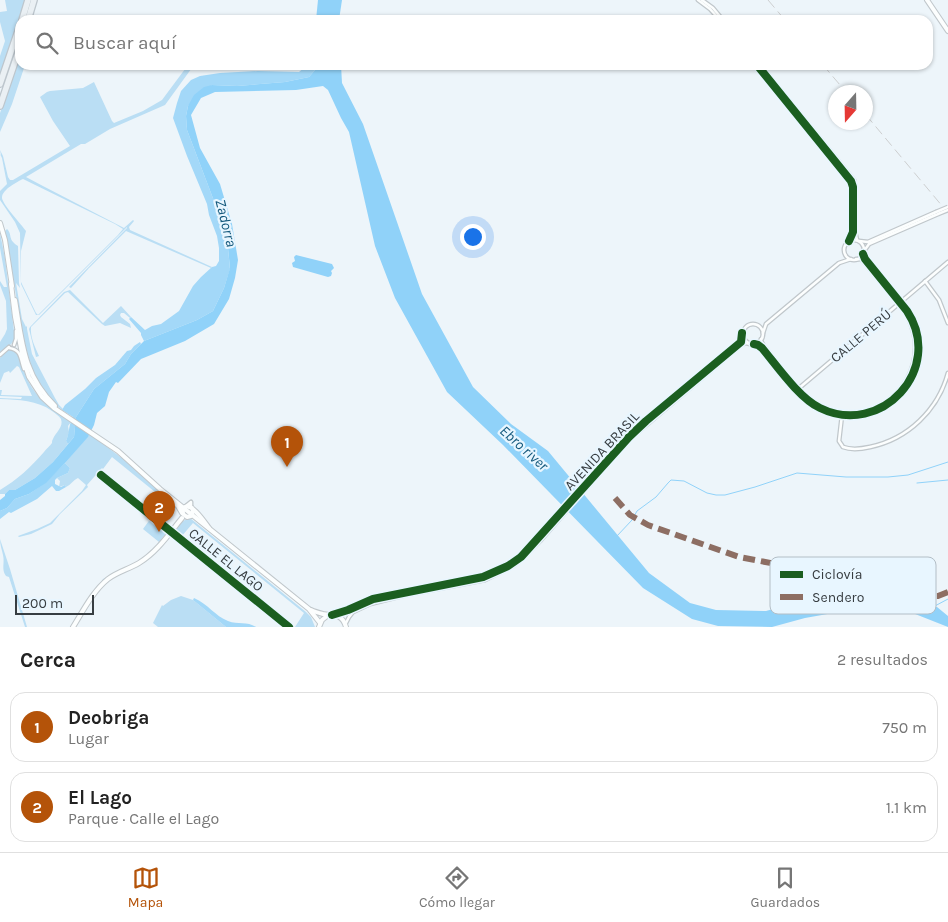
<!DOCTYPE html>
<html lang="es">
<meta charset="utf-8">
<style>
body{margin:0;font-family:Karla,sans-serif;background:#f6f6f6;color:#222}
.compass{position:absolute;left:828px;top:85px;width:45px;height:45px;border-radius:50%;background:#fff;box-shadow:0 1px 4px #0004;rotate:200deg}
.scale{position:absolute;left:15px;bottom:12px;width:79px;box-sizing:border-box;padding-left:5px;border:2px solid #373d41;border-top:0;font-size:14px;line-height:18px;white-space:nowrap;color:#373d41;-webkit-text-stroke:4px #e8f6ff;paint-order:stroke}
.you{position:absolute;left:472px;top:236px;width:18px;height:18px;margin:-12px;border:4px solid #fff;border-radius:50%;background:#1a73e8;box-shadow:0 0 0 8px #1a73e833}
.badge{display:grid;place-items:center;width:32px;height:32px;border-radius:50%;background:#b45309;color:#fff;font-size:16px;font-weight:700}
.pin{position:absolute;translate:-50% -41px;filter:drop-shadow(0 1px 2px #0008)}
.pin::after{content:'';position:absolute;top:26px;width:18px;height:15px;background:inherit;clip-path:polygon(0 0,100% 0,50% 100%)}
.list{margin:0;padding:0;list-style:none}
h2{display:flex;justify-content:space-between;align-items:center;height:65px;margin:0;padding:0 20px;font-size:21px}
h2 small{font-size:16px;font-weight:400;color:#767676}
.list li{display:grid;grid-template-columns:32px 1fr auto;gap:15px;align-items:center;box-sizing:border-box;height:70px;margin:0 10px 10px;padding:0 10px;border:1px solid #e0e0e0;border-radius:15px}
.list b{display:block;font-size:19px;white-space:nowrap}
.list p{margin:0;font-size:16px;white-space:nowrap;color:#767676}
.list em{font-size:16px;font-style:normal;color:#767676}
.icon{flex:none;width:28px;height:28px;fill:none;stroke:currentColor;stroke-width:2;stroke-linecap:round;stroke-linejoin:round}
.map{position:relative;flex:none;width:948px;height:627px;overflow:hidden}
.search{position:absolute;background:#fff;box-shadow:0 1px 4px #0004;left:15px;right:15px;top:15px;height:55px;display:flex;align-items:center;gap:12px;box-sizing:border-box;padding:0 18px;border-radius:15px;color:#767676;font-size:19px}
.sheet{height:225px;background:#fff}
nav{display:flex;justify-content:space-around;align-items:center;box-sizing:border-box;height:70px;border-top:1px solid #e0e0e0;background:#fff;font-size:14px;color:#767676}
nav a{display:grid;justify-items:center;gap:2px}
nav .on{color:#b45309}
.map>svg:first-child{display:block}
</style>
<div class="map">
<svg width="948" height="627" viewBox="0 0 948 627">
<rect width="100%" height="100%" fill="#edf5fa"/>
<g fill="#badef4" fill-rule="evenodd">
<polygon points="5,0 25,0 0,77 0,56 5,41 0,22 0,12 7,11"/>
<polygon points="20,55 20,65 25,65 12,104 0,132 0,113"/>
<path d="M188,65H194L165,105L110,129L85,144H81L26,177L41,185L124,228L133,220L134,221L129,227L130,230L212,267L211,268L126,231L89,268L71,288L69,287L127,228V227L39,315H36L21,284L20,233L15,222L0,200V191L7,184L2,158L0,154L1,155L0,150L3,156L8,177L10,180H13L70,146L53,121L40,97L47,92L50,91L83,88L94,82L112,121L114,123L143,111L162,100ZM23,179L115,224L123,229L118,235L38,315L36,313L21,282V251L26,231C22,225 1,203 2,197C3,189 17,182 23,179Z"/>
<path d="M7,229C13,235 7,239 18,246L19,283L20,288L16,283L22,319L26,327L27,326V329L32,354L55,398L59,405L63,409L62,410L48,398L34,378L24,347L12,270L5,231Z"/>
<path d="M0,233L5,258L15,339C12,345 5,348 0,352V342L5,334L7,329L6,301L0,285V281L4,287H7L0,248Z"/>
<path d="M70,290L103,323L121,306L131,317L130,318L124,313H121L120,315L121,317L130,324L131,328L120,323L105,326L102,324L68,292L65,293L31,327C30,337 35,347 39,356L36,357L29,329L30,327L64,292Z"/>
<path d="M11,349H14C22,357 23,371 28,381C38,400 54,411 71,422L68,426L69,432L66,441L68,444L53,462L35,478L15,490H9L5,494H0V490C17,480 31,467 44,452C46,449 50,446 52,443C52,442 52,440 53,439C55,433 64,427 61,419C59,416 55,413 52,411C37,400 19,400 0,399V398L21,399L22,397L0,396V390H2L1,395L32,396L19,367L17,366L10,373L9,371L4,373L0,383V358L8,350Z"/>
<path d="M90,434L123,459L175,506L176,509L112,457L103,469L102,468L87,485L88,487L60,514L52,524L31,534L19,537L18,536L37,529L50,523L82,491L86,485L78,478C73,480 71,485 66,487L65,485L59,487L60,481L57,478L68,473L70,468L65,463Z"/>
<path d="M151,518L167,532L159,542L160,543C153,551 146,559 136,564C127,569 116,572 108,579C93,591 83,610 73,627H72L103,579L139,562L157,546L159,542L143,529Z"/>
<path d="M190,518L306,612L311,617L315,627H295L304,613L193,523L181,537L175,532C177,525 183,520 190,518Z"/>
<path d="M0,539L10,569L27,627H25L9,577L6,576C1,569 5,563 3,555C2,550 0,545 0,539Z"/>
<polygon points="181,596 193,600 226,627 158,627 153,623 162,605 163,606 171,600"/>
</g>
<g fill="#a3d8f8">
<polygon points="306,65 315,65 315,70 309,77 285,82 237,86 212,85 188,106 186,116 187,130 222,222 228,248 230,269 224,288 213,311 197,320 144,341 141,335 141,333 129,319 131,317 145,330 152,326 161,324 179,311 193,286 201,277 212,267 216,266 219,261 219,248 217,236 209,215 207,204 187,156 173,118 177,103 181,91 191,80 200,76 220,73 258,71 299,72 305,67"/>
<path d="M140,342L141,344L131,354L125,364L94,389L76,417L74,437L68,444L66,441C70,431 68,427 73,417L62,410L65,405L85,389L96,378L115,365L127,351L131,350L134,346Z"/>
<polygon points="65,463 70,468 68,473 57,478 55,480 55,484 61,487 65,485 66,487 59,491 56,491 52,486 37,499 11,513 9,512 0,519 0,511 7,508 15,499 29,494 45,483"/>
<path d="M194,598C208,604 215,616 228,621C238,625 247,621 256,627H226L193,600Z"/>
</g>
<g fill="#90d2f9">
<polygon points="318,0 342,0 339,20 316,20"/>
<polygon points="315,65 341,65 342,83 363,124 422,294 473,387 511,424 548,451 649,573 690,603 716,610 766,611 823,595 880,594 937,607 948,616 948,627 905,610 867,607 805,618 772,627 718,626 692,619 643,588 503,445 447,392 395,298 375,246 349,132 341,118 328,90 323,86 296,90 215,92 201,98 191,115 200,148 220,184 232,224 238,260 235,278 229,299 214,324 185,341 141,359 118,383 116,382 109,392 105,406 97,413 94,425 88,437 66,462 46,483 29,494 15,499 7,508 0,511 0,500 5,496 5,494 9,490 15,490 35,478 53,462 74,437 76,417 94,389 125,364 131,354 144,341 197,320 213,311 224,288 230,268 228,248 222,222 187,130 186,116 188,106 194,95 204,87 212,85 237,86 285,82 309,77 315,70"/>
<polygon points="296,255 332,264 334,268 331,271 332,273 331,276 328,277 293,267 292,263 295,261 294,257"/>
</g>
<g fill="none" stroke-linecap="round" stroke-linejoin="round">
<g stroke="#90d2f9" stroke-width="1">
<polyline points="917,483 948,480"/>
<polyline points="617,536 632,520 637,511 656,497 668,483 671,480 684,481 707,493 716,495 725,495 755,487 797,473 846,477 888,477 908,475 948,462"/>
<polyline points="933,607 948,599"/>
</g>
<defs>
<g id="minor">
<polyline points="698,0 710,9 720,20"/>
<polyline points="702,0 713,8 723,20"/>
<polyline points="757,65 851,181 853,187 853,232 849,241"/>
<polyline points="760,65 854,180 855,186 855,231 857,240"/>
<circle cx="854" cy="250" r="10"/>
<polyline points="859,241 868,242 936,212"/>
<polyline points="864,251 869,244 938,214"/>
<polyline points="925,281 939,300 948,323"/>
<circle cx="753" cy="334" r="10"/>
<polyline points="763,333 766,324 839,263 851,259"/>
<path d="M761,339V341L764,346C780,366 801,398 825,408C877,431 931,377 911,325C907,312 898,303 890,293C881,283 872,272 863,261L860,259H856"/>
<path d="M754,344L758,345L762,348C777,366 799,398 820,408C881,438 945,369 907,311L865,259L863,254"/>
<polyline points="14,345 16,339 16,331"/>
<path d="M9,348C22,350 20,358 24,369"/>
<polyline points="0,355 9,347"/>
<polyline points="798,389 948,262"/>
<path d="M842,415L839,441L843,447C851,450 861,449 870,447C908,439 938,410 948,373"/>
<polyline points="101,475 289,627"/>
<polyline points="186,506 191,502 191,507"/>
<polyline points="333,614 351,609 373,599 483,577 508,566 521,557 629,437 646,421 741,342 742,333"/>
<polyline points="346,623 349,617 353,612 370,604 406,595 485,580 513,566 522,559 540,541 626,443 638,432 741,345 746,343 750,344"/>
</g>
<g id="tertiary">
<polyline points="167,497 178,506 182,513"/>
<path d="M192,508L193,511L191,516L187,517L183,514C183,511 182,509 185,507C192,503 205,523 209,528"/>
<path d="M73,627C83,611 93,591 108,579C117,572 129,569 139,563C157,552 169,534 182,518"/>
</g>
<g id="secondary">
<polyline points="927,0 948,31"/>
<polyline points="0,223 5,240 12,286"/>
<polyline points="11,284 15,317 23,359 29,377 42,397 54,408 118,451 160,489 309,609 320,623"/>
<path d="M15,300C22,341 23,375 55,406"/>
<path d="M311,610C315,612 319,613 323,614C334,616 342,613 346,627"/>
<polyline points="319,627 322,620 327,616"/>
</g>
<g id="motorway">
<polyline points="22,20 28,0"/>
<polyline points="28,20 34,0"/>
<polyline points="0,84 20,25"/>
<polyline points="0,106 20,47"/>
</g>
</defs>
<use href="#minor" stroke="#c0c7cb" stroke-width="5"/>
<use href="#tertiary" stroke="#c0c7cb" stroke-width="6"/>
<use href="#secondary" stroke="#c0c7cb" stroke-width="6"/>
<use href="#motorway" stroke="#bdc6cd" stroke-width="8"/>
<use href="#minor" stroke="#fcfefe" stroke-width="2.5"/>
<use href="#tertiary" stroke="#fcfefe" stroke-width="4"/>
<use href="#secondary" stroke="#fcfefe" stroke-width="4"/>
<use href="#motorway" stroke="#eaf0f4" stroke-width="5.5"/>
<g stroke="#cdcfd0" stroke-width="1" stroke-dasharray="10 5" stroke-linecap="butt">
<polyline points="768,0 785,20"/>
<polyline points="823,65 846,92"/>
<polyline points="866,115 948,213"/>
</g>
<defs>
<g id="minor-bridge">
<polyline points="936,212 948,207"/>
<polyline points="938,214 948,210"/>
</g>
</defs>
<use href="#minor-bridge" stroke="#c0c7cb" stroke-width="5" stroke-linecap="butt"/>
<use href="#minor-bridge" stroke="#fcfefe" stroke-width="2.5"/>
<polyline stroke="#8d6e63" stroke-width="6" stroke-dasharray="12 6" stroke-linecap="butt" points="615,498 630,515 648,525 739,557 776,564 825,573 860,582 925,591 935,596 938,596 948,592"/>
<defs>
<g id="cycleway">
<polyline points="757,65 851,181 853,187 853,232 849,241"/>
<path d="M754,344L758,345L762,348C777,366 799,398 820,408C881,438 945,369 907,311L865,259L863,254"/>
<polyline points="101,475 289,627"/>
<polyline points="332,615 348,610 373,599 483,577 508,566 521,557 629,437 646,421 741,342 742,333"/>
</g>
</defs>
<use href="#cycleway" stroke="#e8f6ff" stroke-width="11"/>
<use href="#cycleway" stroke="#1b5e20" stroke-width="8"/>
</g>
<g text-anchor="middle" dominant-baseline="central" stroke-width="4.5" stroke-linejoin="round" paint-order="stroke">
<g font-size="14" fill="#373d41" stroke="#e8f6ff">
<text transform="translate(861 336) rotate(-40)">CALLE PERÚ</text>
<text transform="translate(602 451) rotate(-47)">AVENIDA BRASIL</text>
<text transform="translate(226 560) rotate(39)">CALLE EL LAGO</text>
</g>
<g font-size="15" font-style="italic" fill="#14597d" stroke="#e8f6ff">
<text transform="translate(226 223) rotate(76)">Zadorra</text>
<text transform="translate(524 448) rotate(42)">Ebro river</text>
</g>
</g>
<rect x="770" y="557" width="166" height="57" rx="8" fill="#e8f6ff" stroke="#b3bec6" stroke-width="1"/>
<rect x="780" y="571" width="23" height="7" fill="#1b5e20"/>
<rect x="780" y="594" width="23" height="6" fill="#8d6e63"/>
<g font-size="14" fill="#373d41">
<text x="812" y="579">Ciclovía</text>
<text x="812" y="602">Sendero</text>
</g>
</svg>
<svg class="compass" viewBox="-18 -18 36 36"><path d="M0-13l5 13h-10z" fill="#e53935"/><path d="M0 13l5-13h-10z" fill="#767676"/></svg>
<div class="scale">200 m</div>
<div class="you"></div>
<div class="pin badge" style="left:287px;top:467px">1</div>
<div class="pin badge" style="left:159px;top:532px">2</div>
<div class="search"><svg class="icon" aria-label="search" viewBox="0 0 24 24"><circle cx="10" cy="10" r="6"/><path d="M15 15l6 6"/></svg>Buscar aquí</div>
</div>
<section class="sheet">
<h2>Cerca<small>2 resultados</small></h2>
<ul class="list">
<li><span class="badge">1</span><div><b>Deobriga</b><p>Lugar</p></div><em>750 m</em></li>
<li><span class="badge">2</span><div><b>El Lago</b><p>Parque · Calle el Lago</p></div><em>1.1 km</em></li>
</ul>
</section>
<nav>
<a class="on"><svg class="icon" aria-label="map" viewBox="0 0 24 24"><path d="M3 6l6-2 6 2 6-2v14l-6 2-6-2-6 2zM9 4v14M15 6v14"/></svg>Mapa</a>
<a><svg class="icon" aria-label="directions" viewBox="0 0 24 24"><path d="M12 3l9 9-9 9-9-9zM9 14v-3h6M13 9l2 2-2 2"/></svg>Cómo llegar</a>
<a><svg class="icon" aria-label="saved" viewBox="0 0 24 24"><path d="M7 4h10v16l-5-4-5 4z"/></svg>Guardados</a>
</nav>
